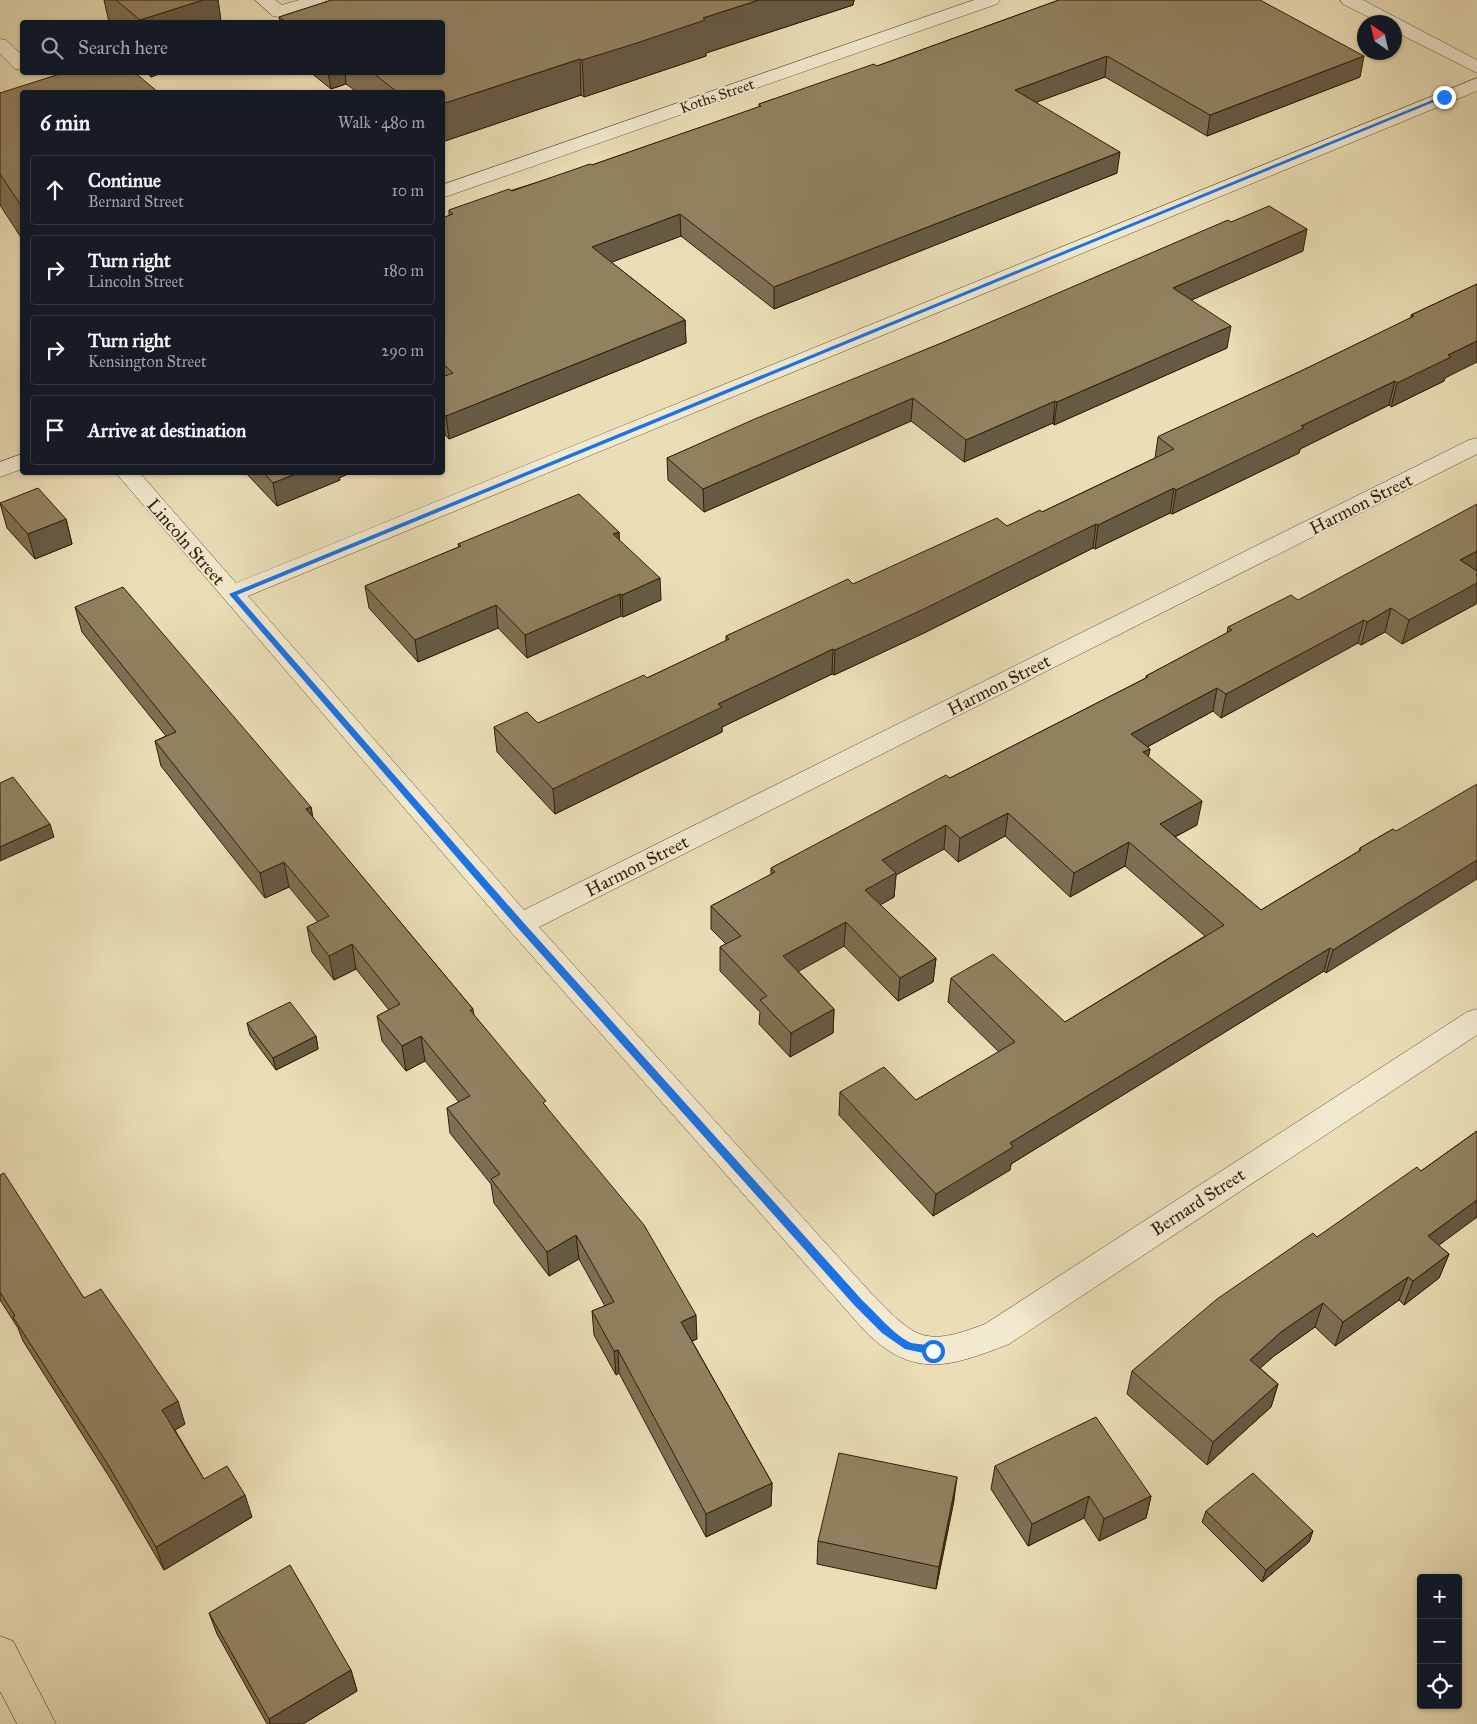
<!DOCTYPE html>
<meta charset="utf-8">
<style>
body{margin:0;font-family:"IM FELL Great Primer",serif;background:#242831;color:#f1f3f6}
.controls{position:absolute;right:15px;bottom:15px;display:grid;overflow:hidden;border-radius:5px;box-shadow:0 1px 4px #0004}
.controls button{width:45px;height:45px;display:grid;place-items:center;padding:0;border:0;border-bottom:1px solid #363941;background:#171b24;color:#f1f3f6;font:25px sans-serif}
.compass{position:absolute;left:1357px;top:15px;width:45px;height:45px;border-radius:50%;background:#171b24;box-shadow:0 1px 4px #0004;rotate:326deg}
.stop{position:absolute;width:15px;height:15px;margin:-11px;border:4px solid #1a73e8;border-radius:50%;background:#fff}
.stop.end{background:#1a73e8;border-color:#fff;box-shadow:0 1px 5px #0008}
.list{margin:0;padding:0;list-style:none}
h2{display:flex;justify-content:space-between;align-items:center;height:65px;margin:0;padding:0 20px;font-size:21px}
h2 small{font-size:16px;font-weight:400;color:#9ea1a6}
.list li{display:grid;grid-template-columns:32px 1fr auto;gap:15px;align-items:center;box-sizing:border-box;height:70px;margin:0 10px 10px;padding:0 10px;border:1px solid #363941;border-radius:5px}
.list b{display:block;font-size:19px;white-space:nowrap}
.list p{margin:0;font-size:16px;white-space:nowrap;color:#9ea1a6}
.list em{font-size:16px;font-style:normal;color:#9ea1a6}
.icon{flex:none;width:28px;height:28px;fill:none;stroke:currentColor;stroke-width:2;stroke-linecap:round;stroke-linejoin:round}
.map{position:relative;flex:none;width:1477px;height:1724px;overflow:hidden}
.search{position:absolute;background:#171b24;box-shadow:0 1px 4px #0004;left:20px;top:20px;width:425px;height:55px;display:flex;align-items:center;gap:12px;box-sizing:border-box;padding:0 18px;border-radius:5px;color:#9ea1a6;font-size:19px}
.panel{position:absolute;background:#171b24;box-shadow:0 1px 4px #0004;left:20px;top:90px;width:425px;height:385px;border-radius:5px}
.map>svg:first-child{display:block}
</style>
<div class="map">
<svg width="1477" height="1724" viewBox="0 0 1477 1724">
<rect width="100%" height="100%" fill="#ebdeb6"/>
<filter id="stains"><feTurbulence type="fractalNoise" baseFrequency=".004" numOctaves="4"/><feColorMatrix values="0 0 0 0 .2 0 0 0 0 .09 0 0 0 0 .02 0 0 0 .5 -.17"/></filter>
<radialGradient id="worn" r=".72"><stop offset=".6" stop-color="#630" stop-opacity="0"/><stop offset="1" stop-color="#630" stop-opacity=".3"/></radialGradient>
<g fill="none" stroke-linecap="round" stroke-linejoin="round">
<defs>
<g id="minor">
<polygon points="255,0 275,0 282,5 299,0 326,0 323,4 279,17 273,16"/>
<polygon points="974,0 1000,0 997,4 442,198 442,185"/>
<polygon points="1340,0 1363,0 1477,60 1477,73 1394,31 1394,22 1379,22 1343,4"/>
<polygon points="0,39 6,40 22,55 22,70 15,69 0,54"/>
<path d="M1477,78V91L248,596L524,910L1469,440L1477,438V454L539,927L871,1293C915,1338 923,1348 985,1324L1467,1012L1477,1009V1035L1009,1344C950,1367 913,1380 864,1330L510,931L115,472H139L236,583Z"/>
<polygon points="22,454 22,469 0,477 0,462"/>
</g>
<polygon id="major" points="0,1636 13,1641 56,1724 17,1724 0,1691"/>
</defs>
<use href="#minor" stroke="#604d30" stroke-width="1"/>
<use href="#major" stroke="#321d04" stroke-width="1"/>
<use href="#minor" fill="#f2ead0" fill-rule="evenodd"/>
<use href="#major" fill="#ebdeb6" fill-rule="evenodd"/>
</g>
<g fill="#7e6f53" stroke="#321d04">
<polygon points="104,0 218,0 221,22 109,22"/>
<polygon points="332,0 854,0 853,5 706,53 706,56 584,97 581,95 442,142 442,92 357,92 346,84 331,89 310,72 442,72 442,22 280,22 279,17"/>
<polygon points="1059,0 1360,77 1207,136 1105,77 1036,102 1117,173 774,309 681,236 611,262 685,320 686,343 449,439 445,435 442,436 442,218 449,216 449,210 592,165 759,107 759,104 877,66"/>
<polygon points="146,72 164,72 151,77"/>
<polygon points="22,92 22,239 0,205 0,93"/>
<polygon points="1231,222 1303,251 1191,300 1227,348 1054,425 1053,423 964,462 911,421 704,512 668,480 667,458"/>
<polygon points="1477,284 1444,381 1391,407 1389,405 1300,449 1299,453 1172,514 1170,513 1095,549 1093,548 924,633 834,675 832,674 722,727 722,732 555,814 497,752 494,727 538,723 647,678 726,641 726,636 853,584 1007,526 1042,512 1155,458 1158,437 1301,371 1411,318 1411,315"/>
<polygon points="245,472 352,472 339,478 340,480 277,506"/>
<polygon points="0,503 66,519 72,544 35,559 7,528"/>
<polygon points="619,532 619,540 661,600 623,617 621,616 527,658 498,628 418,662 369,608 365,586 459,547 458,544"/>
<polygon points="1298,600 1476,604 1402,644 1385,632 1361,645 1358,643 1221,718 1213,711 1147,747 1150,749 1148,757 1197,825 1175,837 1261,910 1359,851 1360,848 1393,829 1326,973 1324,971 1011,1164 1010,1170 933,1216 839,1115 840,1092 916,1100 999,1052 948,1002 951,978 1065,1022 1205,936 1125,866 1070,897 1005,836 958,862 944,849 896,875 894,897 880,905 936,958 933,982 898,1001 844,946 798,971 834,1009 833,1033 790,1057 759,1024 760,1012 720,971 720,947 726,944 711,929 711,906 771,875 771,868 950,778 1146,678 1146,676 1227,633 1228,627"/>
<polygon points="75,607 311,807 313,818 473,1009 474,1015 547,1108 697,1339 692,1341 772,1483 771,1506 706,1537 619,1373 616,1375 594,1335 592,1311 605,1306 579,1259 549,1276 494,1203 491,1184 450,1133 447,1108 459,1102 425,1061 406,1071 382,1041 377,1016 389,1010 356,969 334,980 312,952 307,927 318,922 289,887 265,898 161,766 155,741 166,736 82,632"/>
<polygon points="247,1023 316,1036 318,1049 276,1070 250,1035"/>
<polygon points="1477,1131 1477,1217 1438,1245 1449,1254 1439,1278 1404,1305 1399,1300 1335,1346 1315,1327 1274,1356 1260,1368 1278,1384 1271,1407 1207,1465 1127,1394 1132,1371 1317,1237 1421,1171"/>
<polygon points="0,1175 84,1298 185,1424 175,1430 204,1479 252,1517 164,1570 115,1486 23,1341 18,1328 0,1300"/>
<polygon points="995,1466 1151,1496 1146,1518 1099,1541 1084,1518 1028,1546 991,1489"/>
<polygon points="954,1500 936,1589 817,1564 818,1541"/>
<polygon points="1206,1511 1313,1531 1309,1542 1262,1582 1202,1522"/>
<polygon points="209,1613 351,1670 357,1691 303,1724 267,1724 217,1634"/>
</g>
<g fill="#665a44" stroke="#321d04">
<polygon points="203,0 218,0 221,22 141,22 140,20"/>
<polygon points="759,0 854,0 853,5 706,53 706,56 584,97 582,60 703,18"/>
<polygon points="1107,56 1105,77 1013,111 1015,90"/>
<polygon points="1364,56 1360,77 1207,136 1210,115"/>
<polygon points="580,59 581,95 442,142 442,104"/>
<polygon points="150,72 164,72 151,77"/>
<polygon points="328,72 345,72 346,84 331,89"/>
<polygon points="1120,152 1117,173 774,309 774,287"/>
<polygon points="680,214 681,236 594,269 592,247"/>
<polygon points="1307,229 1303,251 1169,310 1173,288"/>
<polygon points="685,320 686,343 449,439 446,416"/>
<polygon points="1231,326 1227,348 1054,425 1057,402"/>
<polygon points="1477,341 1477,362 1445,378 1444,381 1391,407 1397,383 1448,355"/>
<polygon points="1395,381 1389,405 1300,449 1299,453 1172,514 1176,490 1301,426"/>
<polygon points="913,398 911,421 704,512 703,489"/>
<polygon points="1055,401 1053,423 964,462 966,440"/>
<polygon points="443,413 445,435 442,436 442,413"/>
<polygon points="300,472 352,472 339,478 340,480 277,506 273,483"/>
<polygon points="1174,488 1170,513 1095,549 1098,525"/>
<polygon points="66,519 72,544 35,559 28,534"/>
<polygon points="1096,524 1093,548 924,633 834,675 835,650"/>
<polygon points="619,532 620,554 613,534"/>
<polygon points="1477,551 1477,571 1460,560"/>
<polygon points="1477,574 1477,601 1476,604 1402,644 1409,620"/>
<polygon points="660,578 661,600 623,617 622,595"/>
<polygon points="620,594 621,616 527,658 525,635"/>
<polygon points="496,605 498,628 418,662 415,640"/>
<polygon points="1391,608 1385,632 1361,645 1367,622"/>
<polygon points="1364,620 1358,643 1221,718 1226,694"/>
<polygon points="833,649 832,674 722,727 722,732 555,814 553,789 718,704"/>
<polygon points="1217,688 1213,711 1127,758 1131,734"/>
<polygon points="1150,749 1145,773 1143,752"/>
<polygon points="1202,801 1197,825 1155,847 1160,824"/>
<polygon points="311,807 315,832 306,809"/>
<polygon points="1008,813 1005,836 958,862 960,838"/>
<polygon points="50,824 54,837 0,861 0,847"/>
<polygon points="946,825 944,849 896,875 894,897 864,914 865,890 882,860"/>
<polygon points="1129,842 1125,866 1070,897 1074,873"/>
<polygon points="1477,860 1477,879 1326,973 1333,950"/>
<polygon points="284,862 289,887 265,898 260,873"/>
<polygon points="846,922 844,946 783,980 783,956"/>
<polygon points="352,944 356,969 334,980 329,956"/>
<polygon points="1330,948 1324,971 1011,1164 1010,1170 933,1216 936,1194 1010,1143"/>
<polygon points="936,958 933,982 898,1001 900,978"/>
<polygon points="834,1009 833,1033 790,1057 791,1033"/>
<polygon points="316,1036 318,1049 276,1070 273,1058"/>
<polygon points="421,1036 425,1061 406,1071 402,1046"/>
<polygon points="1477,1200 1477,1217 1419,1260 1428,1236"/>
<polygon points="576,1235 579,1259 549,1276 547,1252"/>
<polygon points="1449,1254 1439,1278 1404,1305 1413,1281"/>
<polygon points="1408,1277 1399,1300 1335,1346 1343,1322"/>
<polygon points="1323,1303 1315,1327 1274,1356 1243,1383 1250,1360 1281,1332"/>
<polygon points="696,1315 697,1339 682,1345 681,1322"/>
<polygon points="618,1350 619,1373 616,1375 614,1351"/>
<polygon points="1278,1384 1271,1407 1207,1465 1213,1442"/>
<polygon points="178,1401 185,1424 170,1433 162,1410"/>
<polygon points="957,1477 954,1500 936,1589 939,1567"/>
<polygon points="772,1483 771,1506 706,1537 706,1514"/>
<polygon points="245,1495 252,1517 164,1570 156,1547"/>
<polygon points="1089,1496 1084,1518 1028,1546 1032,1524"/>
<polygon points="1151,1496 1146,1518 1099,1541 1104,1519"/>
<polygon points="1313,1531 1309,1542 1262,1582 1266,1570"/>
<polygon points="351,1670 357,1691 303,1724 270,1724 269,1719"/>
</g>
<g fill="#928161" stroke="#321d04">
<polygon points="116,0 203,0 140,20"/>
<polygon points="332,0 759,0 703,18 705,20 637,43 582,60 580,59 442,104 442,92 397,92 372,72 442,72 442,22 286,22 279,17"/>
<polygon points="1059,0 1260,0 1364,56 1210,115 1107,56 1015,90 1120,152 774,287 680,214 592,247 685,320 446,416 442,413 442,377 453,373 442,363 442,218 453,214 449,210 509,189 512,191 590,164 592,165 761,106 759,104 874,64 877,66"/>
<polygon points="66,72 134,72 158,92 22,92 22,207 0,174 0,93"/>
<polygon points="1269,206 1307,229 1173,288 1231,326 1057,402 1055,401 966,440 913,398 703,489 667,458 757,418 944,342 1228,220 1231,222"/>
<polygon points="1477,284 1477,341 1448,355 1451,357 1397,383 1395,381 1301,426 1304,428 1176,490 1174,488 1098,525 1096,524 926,608 835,650 833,649 718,704 722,707 553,789 494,727 527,712 538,723 644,675 647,678 729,639 726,636 848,579 853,584 997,518 1007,526 1040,510 1042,512 1174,449 1158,437 1159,436 1301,371 1414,316 1411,315"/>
<polygon points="263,472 300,472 273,483"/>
<polygon points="38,488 66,519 28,534 0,503"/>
<polygon points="579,494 619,532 613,534 660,578 622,595 620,594 525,635 496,605 415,640 365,586 461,546 458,544"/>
<polygon points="1477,504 1477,551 1460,560 1477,571 1477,574 1476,575 1477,576 1477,583 1409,620 1391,608 1367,622 1364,620 1226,694 1217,688 1131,734 1150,749 1143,752 1202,801 1160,824 1261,910 1361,850 1360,848 1393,829 1396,831 1477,784 1477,860 1333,950 1330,948 1010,1143 1013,1147 936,1194 840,1092 884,1067 916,1100 1015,1042 951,978 993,954 1065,1022 1224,925 1129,842 1074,873 1008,813 960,838 946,825 882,860 896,873 865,890 936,958 900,978 846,922 783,956 834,1009 791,1033 760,1000 767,996 720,947 741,936 711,906 775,872 771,868 946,775 950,778 1148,677 1146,676 1232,630 1228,627 1291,595 1298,600"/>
<polygon points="123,587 311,807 306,809 473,1009 470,1010 546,1101 543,1103 644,1225 696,1315 681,1322 772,1483 706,1514 618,1350 614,1351 592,1311 614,1302 576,1235 547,1252 491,1179 500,1174 447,1108 470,1096 421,1036 402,1046 377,1016 400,1004 352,944 329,956 307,927 329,916 284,862 260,873 155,741 176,732 75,607"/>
<polygon points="13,777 50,824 0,847 0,783"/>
<polygon points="290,1002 316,1036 273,1058 247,1023"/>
<polygon points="1477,1131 1477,1200 1428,1236 1449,1254 1413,1281 1408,1277 1343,1322 1323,1303 1281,1332 1250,1360 1278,1384 1213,1442 1132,1371 1217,1299 1313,1233 1317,1237 1417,1167 1421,1171"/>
<polygon points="4,1173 84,1298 101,1289 178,1401 162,1410 204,1479 227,1466 245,1495 156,1547 107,1463 13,1317 15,1316 0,1292 0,1175"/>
<polygon points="1096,1417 1151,1496 1104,1519 1089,1496 1032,1524 995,1466"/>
<polygon points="839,1453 957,1477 939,1567 818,1541"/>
<polygon points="1253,1473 1313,1531 1266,1570 1206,1511"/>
<polygon points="290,1565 351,1670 269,1719 209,1613"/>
</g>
<path fill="#1a73e8" d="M1442,96L1446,97L237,595L523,922L862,1300C877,1314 891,1332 909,1342C918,1346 933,1342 938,1351L933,1355L905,1349L882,1333L855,1306L517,927L229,594Z"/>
<g text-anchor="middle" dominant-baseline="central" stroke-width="4" stroke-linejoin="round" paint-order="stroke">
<g font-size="15" fill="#321d04" stroke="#f2ead0">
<text transform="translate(717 96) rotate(-19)">Koths Street</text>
</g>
<g font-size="18" fill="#321d04" stroke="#f2ead0">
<text transform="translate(1361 504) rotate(-27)">Harmon Street</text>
<text transform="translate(186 542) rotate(49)">Lincoln Street</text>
<text transform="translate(999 685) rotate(-27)">Harmon Street</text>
<text transform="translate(637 866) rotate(-27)">Harmon Street</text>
<text transform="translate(1198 1202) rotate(-33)">Bernard Street</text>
</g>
</g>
<rect width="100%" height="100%" filter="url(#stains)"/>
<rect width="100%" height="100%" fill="url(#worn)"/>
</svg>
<div class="controls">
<button>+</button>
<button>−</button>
<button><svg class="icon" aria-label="locate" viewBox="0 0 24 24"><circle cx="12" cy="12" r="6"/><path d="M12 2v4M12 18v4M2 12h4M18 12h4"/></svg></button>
</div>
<svg class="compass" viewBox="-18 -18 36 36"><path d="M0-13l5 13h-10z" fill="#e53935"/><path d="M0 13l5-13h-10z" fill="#9ea1a6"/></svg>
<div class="stop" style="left:933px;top:1351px"></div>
<div class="stop end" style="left:1444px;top:97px"></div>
<div class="search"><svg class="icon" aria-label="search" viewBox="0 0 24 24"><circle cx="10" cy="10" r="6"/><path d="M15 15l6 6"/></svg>Search here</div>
<section class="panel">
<h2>6 min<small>Walk · 480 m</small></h2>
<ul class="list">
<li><svg class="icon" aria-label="ahead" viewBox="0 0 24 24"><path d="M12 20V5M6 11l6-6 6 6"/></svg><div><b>Continue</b><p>Bernard Street</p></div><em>10 m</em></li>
<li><svg class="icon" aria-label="right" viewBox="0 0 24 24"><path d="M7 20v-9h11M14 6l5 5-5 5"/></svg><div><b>Turn right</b><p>Lincoln Street</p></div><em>180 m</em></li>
<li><svg class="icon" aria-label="right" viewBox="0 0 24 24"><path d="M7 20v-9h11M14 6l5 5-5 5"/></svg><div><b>Turn right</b><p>Kensington Street</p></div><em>290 m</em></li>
<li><svg class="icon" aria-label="arrive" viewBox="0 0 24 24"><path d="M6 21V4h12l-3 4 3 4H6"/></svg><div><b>Arrive at destination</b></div></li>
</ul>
</section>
</div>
